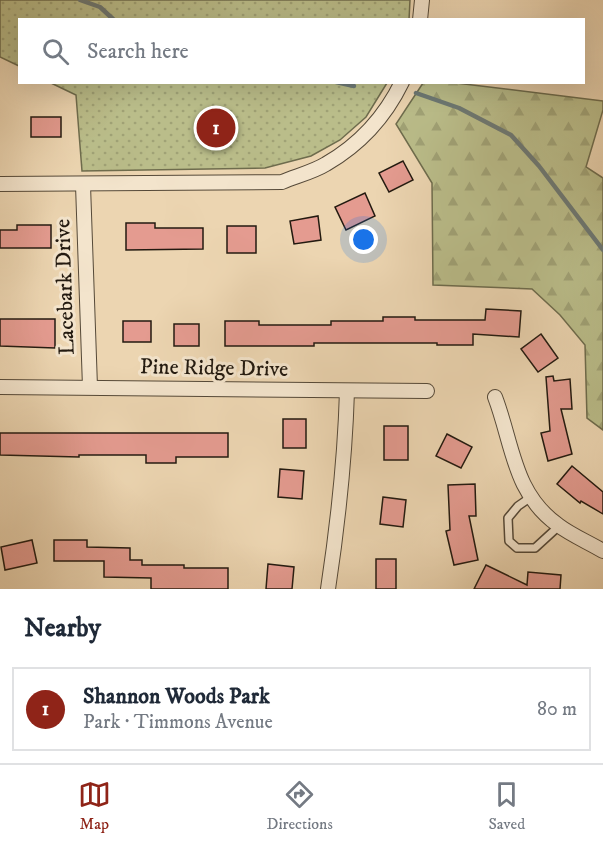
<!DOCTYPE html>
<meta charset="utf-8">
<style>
body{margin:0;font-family:"IM FELL DW Pica",serif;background:#f6f6f7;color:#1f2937}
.you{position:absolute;left:364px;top:240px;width:21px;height:21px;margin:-15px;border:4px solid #fff;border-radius:50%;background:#1a73e8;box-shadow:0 0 0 9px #1a73e833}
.badge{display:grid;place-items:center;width:39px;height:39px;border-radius:50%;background:#8f2418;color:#fff;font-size:20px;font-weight:700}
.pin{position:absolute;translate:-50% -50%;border:3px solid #fff;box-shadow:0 2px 6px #0006}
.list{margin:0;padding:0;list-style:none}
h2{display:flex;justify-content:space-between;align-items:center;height:78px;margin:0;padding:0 24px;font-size:26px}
h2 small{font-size:20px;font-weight:400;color:#747a83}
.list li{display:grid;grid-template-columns:39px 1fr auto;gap:18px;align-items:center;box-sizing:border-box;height:84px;margin:0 12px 12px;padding:0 12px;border:2px solid #e0e1e3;border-radius:0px}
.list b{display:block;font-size:22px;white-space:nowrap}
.list p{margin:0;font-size:20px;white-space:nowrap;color:#747a83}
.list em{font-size:20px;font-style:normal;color:#747a83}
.icon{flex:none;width:33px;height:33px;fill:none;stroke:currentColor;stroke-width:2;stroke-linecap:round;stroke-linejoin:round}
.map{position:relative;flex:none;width:603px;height:589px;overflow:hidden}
.search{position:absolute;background:#fff;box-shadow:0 6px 24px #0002;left:18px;right:18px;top:18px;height:66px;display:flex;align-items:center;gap:15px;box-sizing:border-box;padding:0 21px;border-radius:0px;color:#747a83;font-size:22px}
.sheet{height:174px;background:#fff}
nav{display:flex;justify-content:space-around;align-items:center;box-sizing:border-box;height:84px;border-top:2px solid #e0e1e3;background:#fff;font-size:16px;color:#747a83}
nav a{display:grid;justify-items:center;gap:3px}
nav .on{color:#8f2418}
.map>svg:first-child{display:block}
</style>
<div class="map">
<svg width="603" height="589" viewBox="0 0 603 589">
<defs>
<pattern id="green-dots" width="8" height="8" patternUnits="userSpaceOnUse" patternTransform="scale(1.5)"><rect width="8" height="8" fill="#babd8a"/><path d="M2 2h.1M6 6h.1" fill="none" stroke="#a0a276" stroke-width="1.8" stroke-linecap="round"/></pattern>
<pattern id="forest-firs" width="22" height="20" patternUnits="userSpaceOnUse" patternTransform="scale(1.5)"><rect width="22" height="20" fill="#babd8a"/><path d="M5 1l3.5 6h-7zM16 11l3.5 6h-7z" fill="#a0a276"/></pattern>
</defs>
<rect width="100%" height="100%" fill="#ecd5b1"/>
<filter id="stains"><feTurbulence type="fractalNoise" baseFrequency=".00333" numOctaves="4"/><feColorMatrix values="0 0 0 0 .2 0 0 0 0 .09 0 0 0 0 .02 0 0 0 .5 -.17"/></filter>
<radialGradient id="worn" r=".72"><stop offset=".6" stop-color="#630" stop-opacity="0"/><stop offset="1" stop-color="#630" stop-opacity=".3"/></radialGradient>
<g fill="url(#green-dots)" stroke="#6e6c4d" stroke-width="1.5">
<polygon points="0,0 410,0 409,20 20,20 19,66 0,57"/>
<polygon points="51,83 387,83 366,117 340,140 311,156 265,168 82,171 76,95"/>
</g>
<polygon fill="url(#forest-firs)" stroke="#6e6c4d" stroke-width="1.5" points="423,83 456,83 603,101 603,110 586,167 603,178 603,430 587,418 585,345 560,315 532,289 433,285 432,183 396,124"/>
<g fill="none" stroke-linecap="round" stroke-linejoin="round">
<g stroke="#6c7874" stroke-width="4.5">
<polyline points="80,0 100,7 114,20"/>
<polyline points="336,82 354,86"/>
<polyline points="416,93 459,108 511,135 539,166 603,250"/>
</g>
</g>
<g fill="#e49b90" stroke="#231a10" stroke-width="1.5">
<rect x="31" y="117" width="30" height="20"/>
<polygon points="403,161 413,180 389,192 379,173"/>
<polygon points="365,193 375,216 346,230 335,207"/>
<polygon points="318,216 321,240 294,244 290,221"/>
<polygon points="126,223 155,223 155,228 203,228 203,249 126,250"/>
<polygon points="17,225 51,225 51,248 0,248 0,230 17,230"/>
<rect x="227" y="226" width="29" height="27"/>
<polygon points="486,309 521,311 519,337 473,334 473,345 437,345 437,343 314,343 314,346 225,346 225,321 259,321 259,325 331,325 331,321 383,321 383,317 415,317 415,320 485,320"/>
<polygon points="0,319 55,319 55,348 0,346"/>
<rect x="123" y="321" width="28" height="21"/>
<rect x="174" y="324" width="25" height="22"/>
<polygon points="541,334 558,358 538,372 521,349"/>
<polygon points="553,376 554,381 570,379 572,409 561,409 572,454 548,461 541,433 550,431 546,377"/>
<rect x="283" y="419" width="23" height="29"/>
<rect x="384" y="426" width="24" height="34"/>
<polygon points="0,433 228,433 228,457 176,457 176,463 146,463 146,455 79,455 79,457 0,455"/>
<polygon points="447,434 472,447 461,468 436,456"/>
<polygon points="572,466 603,492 603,514 581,501 580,503 557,484"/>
<polygon points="280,469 304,471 302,499 278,497"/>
<polygon points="475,484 476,516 469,516 478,560 454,565 446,531 450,530 448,485"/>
<polygon points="383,497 406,500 403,527 380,524"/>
<polygon points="32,540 37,563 5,570 1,547"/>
<polygon points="54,540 87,540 87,547 130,548 130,560 142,560 142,565 184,565 184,568 228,568 228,589 151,589 151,578 104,577 104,561 54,561"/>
<rect x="376" y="559" width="20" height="30"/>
<polygon points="268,564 294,567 292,589 266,589"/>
<polygon points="486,565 527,585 528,572 561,575 560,589 474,589"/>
</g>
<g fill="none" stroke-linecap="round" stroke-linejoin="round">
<defs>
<polyline id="lane" points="531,497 518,506 508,518 509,541 517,548 535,548 559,526"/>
<g id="street">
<polyline points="420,20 422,0"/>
<path d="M0,184L282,182C296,176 313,172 326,164C359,145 385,117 402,82"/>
<polyline points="83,185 90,387"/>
<polyline points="0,387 427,391"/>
<path d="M495,397C513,444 513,493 558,525C571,535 588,542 603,551"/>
<path d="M328,589C338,523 345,458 347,391"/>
</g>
</defs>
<use href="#lane" stroke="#554938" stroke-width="10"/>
<use href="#street" stroke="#554938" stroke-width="16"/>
<use href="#lane" stroke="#f3e4cc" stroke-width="7"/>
<use href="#street" stroke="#f3e4cc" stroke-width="14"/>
</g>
<g text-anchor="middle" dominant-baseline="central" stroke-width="6" stroke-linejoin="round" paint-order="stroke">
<g font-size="22" fill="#231a10" stroke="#f3e4cc">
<text transform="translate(65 287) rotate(-92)">Lacebark Drive</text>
<text transform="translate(214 368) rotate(1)">Pine Ridge Drive</text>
</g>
</g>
<rect width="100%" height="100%" filter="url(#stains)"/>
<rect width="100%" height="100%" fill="url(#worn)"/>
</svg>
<div class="you"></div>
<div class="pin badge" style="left:216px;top:128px">1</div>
<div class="search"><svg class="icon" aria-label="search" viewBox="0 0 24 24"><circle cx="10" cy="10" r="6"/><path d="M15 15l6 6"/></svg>Search here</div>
</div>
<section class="sheet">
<h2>Nearby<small></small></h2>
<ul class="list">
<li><span class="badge">1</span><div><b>Shannon Woods Park</b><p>Park · Timmons Avenue</p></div><em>80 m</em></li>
</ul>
</section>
<nav>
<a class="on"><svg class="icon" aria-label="map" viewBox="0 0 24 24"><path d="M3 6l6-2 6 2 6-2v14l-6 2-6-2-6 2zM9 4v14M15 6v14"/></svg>Map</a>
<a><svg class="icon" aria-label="directions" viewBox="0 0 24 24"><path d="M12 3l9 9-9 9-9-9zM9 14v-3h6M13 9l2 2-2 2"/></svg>Directions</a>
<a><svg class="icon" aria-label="saved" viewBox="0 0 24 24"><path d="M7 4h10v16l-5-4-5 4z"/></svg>Saved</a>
</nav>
